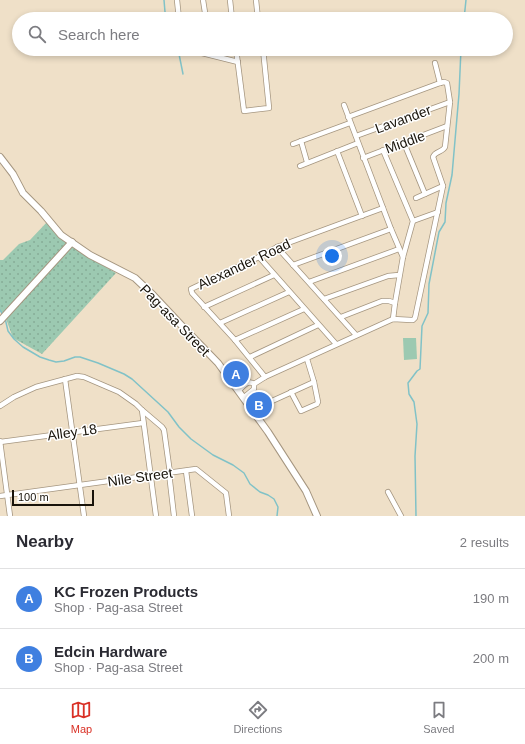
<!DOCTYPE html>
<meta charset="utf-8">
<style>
body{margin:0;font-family:Arial,sans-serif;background:#f2f2f3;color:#2b2b33}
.scale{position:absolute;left:12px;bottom:10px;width:82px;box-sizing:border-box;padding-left:4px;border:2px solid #18130a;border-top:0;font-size:11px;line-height:14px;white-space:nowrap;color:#18130a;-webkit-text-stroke:3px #fff;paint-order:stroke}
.you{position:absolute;left:332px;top:256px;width:14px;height:14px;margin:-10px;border:3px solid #fff;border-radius:50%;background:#1a73e8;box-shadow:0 0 0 6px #1a73e833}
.badge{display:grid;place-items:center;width:26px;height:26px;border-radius:50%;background:#d93025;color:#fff;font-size:13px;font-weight:700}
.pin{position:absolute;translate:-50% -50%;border:2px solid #fff;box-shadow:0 1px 4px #0006}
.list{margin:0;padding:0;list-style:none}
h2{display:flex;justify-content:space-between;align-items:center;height:52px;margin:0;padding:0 16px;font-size:17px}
h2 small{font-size:13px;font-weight:400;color:#7c7c81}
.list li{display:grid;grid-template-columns:26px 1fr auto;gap:12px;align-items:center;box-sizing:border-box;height:60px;padding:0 16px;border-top:1px solid #e1e1e2}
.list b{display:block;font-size:15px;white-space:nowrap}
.list p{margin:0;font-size:13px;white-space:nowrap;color:#7c7c81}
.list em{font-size:13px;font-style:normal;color:#7c7c81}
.icon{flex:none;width:22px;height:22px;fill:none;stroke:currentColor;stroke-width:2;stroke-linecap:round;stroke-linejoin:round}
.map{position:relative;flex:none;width:525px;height:516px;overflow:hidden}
.search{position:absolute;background:#fff;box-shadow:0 2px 6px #0003;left:12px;right:12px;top:12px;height:44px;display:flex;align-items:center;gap:10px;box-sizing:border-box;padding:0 14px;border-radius:22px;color:#7c7c81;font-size:15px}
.sheet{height:172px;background:#fff}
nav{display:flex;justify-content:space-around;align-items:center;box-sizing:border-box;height:56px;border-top:1px solid #e1e1e2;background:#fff;font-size:11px;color:#7c7c81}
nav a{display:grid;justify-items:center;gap:2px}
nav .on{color:#d93025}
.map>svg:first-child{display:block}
</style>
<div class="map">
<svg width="525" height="516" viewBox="0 0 525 516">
<defs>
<pattern id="grass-dots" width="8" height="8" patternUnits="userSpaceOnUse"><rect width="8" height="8" fill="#9cc9b1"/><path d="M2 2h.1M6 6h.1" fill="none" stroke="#86ac97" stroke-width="1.8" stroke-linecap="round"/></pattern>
</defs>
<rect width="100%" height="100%" fill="#efe0c8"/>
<polygon fill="url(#grass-dots)" points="47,222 85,255 116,273 42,354 13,338 4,313 0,311 0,260 3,260 19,244 30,240"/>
<polygon fill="#9cc9b1" points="403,338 416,338 417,359 404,360"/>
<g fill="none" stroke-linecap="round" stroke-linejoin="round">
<g stroke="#81c2c7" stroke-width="1.5">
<polyline points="164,0 165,12 170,19"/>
<polyline points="464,19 466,0"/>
<polyline points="178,49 183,74"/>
<polyline points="0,310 3,315"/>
<polyline points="5,318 8,331 14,339 23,347 40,357 49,360 56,362 64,361 75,357 80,357 98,363 124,374 132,379 168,412 179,427 191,439 213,455 233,465 244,473 250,484 260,492 268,495 274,499 278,507 277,516"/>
<polyline points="416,516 415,456 417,424 414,402 409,394 408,383 417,371 420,369 422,326 428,313 429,284 439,232 445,222 446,203 452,175 459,94 461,49"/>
</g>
<defs>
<g id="street">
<polyline points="177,0 179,19"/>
<polyline points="203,0 206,19"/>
<polyline points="230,0 232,19"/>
<polyline points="256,0 258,19"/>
<polyline points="186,49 238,62"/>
<polyline points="211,49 212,55"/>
<polyline points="236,49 244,111 269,108 263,49"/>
<polyline points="435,63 440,83"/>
<polyline points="344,105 391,229 403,257"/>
<polyline points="356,136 450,102"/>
<polyline points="301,141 307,162"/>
<polyline points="404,143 425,194"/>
<polyline points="293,144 350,123"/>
<polyline points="383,150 413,221 403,257 395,303 393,319"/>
<polyline points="337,151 362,216"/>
<polyline points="363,158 447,126"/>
<polyline points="300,166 358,143"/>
<polyline points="416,198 443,186"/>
<polyline points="413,221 438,212"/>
<polyline points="277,247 356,335"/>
<polyline points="259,257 336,344"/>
<polyline points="293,265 391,229"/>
<polyline points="309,282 399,249"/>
<polyline points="324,299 388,276 399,275"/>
<polyline points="204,307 274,275"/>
<polyline points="341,317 382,301 389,301 395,303"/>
<polyline points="220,323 289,292"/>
<polyline points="235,340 304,309"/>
<polyline points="250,357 318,325"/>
<polyline points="265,377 235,340 192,293 191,289 259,257 277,247 383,208"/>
<polyline points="65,379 84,516"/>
<path d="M254,384L265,377L393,319L411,320H413L415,318L443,186L433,157C435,151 443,152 445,147L450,102L447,83L444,82L440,83L348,117"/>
<path d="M238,391C243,387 248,379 254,384V389L243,398"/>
<polyline points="291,392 301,411 317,404 318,402 314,382 307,359"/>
<polyline points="272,401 314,382"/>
<polyline points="0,406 14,397 36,387 77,376 84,377 119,392 136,404 142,410 162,427 164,430 170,473"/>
<polyline points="142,410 156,516"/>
<polyline points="0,441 10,516"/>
<polyline points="0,442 143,423"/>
<polyline points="186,471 192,516"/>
<polyline points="169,473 174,516"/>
<polyline points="388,492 401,516"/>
<polyline points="0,496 196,469 226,493 229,516"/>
</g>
<g id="secondary">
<polyline points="0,157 13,174 23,193 41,211 61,235 90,255 135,278 153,295 183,327 218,363 268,432 306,491 317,516"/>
<polyline points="0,321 72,242"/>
</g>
</defs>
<use href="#street" stroke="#a59680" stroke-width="6"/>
<use href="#secondary" stroke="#a59680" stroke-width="8"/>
<use href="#street" stroke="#fff" stroke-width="4.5"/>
<use href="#secondary" stroke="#fff" stroke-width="6"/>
</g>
<g text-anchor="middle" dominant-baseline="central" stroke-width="3" stroke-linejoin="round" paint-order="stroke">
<g font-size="14" fill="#18130a" stroke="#fff">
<text transform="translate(403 119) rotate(-20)">Lavander</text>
<text transform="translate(405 142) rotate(-20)">Middle</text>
<text transform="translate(244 264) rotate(-25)">Alexander Road</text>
<text transform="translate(175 320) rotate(46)">Pag-asa Street</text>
<text transform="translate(72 432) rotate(-8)">Alley 18</text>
<text transform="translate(140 477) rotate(-8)">Nile Street</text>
</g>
</g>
</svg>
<div class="scale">100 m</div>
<div class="you"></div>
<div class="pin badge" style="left:236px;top:374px;background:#3f7fe0">A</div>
<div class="pin badge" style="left:259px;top:405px;background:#3f7fe0">B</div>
<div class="search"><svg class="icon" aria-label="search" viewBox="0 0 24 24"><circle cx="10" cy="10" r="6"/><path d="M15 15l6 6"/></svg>Search here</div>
</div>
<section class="sheet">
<h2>Nearby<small>2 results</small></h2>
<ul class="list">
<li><span class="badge" style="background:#3f7fe0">A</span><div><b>KC Frozen Products</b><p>Shop · Pag-asa Street</p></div><em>190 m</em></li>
<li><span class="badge" style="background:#3f7fe0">B</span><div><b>Edcin Hardware</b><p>Shop · Pag-asa Street</p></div><em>200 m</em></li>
</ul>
</section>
<nav>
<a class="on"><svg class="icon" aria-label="map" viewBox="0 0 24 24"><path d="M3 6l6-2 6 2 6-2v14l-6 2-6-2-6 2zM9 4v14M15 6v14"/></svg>Map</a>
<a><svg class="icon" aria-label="directions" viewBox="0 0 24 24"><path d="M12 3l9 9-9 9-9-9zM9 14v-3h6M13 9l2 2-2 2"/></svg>Directions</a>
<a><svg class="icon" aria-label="saved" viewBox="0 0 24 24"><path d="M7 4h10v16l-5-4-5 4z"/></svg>Saved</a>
</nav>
